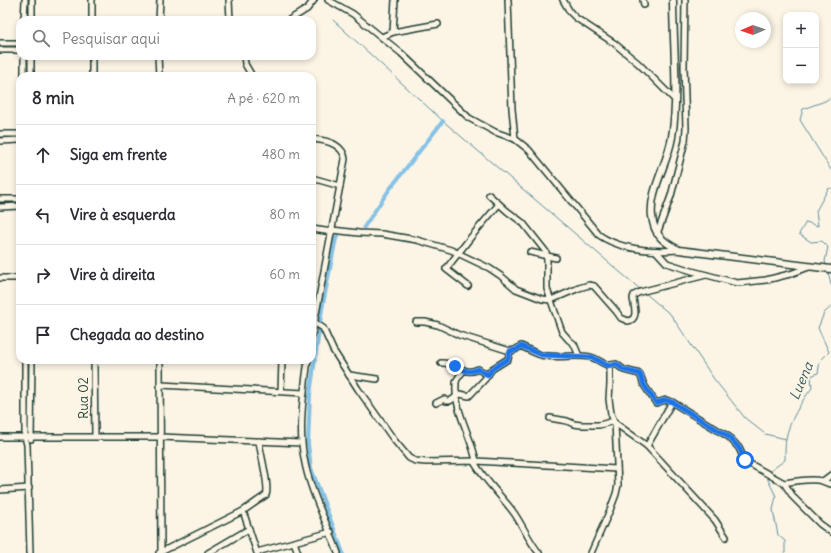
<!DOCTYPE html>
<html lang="pt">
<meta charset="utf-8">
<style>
body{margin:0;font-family:Delius,sans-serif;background:#f2f2f3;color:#2b2b33}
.controls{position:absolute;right:12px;top:12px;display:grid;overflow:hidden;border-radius:8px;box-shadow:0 2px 6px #0003}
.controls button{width:36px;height:36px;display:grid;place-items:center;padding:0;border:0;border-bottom:1px solid #e1e1e2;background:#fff;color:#2b2b33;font:20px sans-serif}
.compass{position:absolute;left:735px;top:12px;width:36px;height:36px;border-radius:50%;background:#fff;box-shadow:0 2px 6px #0003;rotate:268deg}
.stop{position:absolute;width:12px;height:12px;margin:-9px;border:3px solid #1a73e8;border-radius:50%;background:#fff}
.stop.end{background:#1a73e8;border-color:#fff;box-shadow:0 1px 4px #0008}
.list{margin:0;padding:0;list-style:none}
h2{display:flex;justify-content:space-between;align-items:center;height:52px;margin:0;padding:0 16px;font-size:17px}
h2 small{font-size:13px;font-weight:400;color:#7c7c81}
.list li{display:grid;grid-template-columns:26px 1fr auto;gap:12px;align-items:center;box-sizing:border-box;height:60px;padding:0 16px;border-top:1px solid #e1e1e2}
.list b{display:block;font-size:15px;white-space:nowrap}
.list em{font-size:13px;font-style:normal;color:#7c7c81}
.icon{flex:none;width:22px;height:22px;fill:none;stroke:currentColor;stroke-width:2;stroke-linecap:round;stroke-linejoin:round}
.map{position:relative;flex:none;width:831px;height:553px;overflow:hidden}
.search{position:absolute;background:#fff;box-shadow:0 2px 6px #0003;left:16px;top:16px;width:300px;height:44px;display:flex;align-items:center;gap:10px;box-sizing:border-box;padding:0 14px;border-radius:12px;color:#7c7c81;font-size:15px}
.panel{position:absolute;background:#fff;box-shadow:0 2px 6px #0003;left:16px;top:72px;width:300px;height:292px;border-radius:12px}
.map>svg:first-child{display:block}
</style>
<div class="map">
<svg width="831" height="553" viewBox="0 0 831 553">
<rect width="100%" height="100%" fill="#fcf5e5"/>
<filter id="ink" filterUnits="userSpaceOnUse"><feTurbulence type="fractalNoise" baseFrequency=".025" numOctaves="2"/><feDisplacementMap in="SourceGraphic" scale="8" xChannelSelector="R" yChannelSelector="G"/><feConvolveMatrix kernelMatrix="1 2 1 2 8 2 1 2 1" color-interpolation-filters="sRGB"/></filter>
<g filter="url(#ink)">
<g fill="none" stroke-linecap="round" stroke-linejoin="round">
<g stroke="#5d8d9f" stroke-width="1">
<polyline points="333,20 443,121 641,290"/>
<polyline points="831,97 825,101 803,109 800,120 831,170"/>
<polyline points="826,265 825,261 828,247 822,241 811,242 799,234 806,222 818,226 816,211 828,189 831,188"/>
<polyline points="828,272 831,285"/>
<polyline points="645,293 671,315 714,379 745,418 765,434 786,439"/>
<path d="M769,472L785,460C785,453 785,445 786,438C789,422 802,400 812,388L811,376L818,373L820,361L829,352L818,328L824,313L831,307"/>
<polyline points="768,477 768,480 776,496 773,510 778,535 785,541 785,553"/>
</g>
<g stroke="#86c2e6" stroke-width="4">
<polyline points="364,227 389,190 443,121"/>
<polyline points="338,236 336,238 322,309 310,395 308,444 311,468 343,553"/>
</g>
<defs>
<g id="minor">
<polyline points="92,0 92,20"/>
<polyline points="229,0 230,20"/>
<path d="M328,0L353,14L401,53L469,118L495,132L515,139L529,150L599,235C621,250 652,252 679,250"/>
<polyline points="508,0 512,109 515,139"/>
<polyline points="563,0 570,12 576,18 614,43 639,64 675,100"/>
<polyline points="643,0 644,5"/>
<polyline points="24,20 25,0"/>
<polyline points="32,20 32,0"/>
<polyline points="159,20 160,0"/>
<polyline points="289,20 307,9 314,0"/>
<polyline points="393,32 395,0"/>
<polyline points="382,37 393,32 438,24"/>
<polyline points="0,43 20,43"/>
<polyline points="0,50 20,50"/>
<polyline points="92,56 92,76"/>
<polyline points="158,56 159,76"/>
<polyline points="244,56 245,64 252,76"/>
<polyline points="24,76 24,56"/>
<polyline points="31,76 31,56"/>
<polyline points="0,134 20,134"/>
<path d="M312,139C325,140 343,143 345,159L312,335"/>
<polyline points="0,141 20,140"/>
<polyline points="312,178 340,186"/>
<polyline points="489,195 507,211 523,223 546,252 547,261 547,289 562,332 569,340 574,344 579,356"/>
<polyline points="0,199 20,199"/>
<polyline points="0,207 20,206"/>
<polyline points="312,229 332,232"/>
<path d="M332,230L359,233L382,234L417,240L451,250L489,268L501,276L516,289L542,299L551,300L579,288L589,285L594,286L616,311L621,318L628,321C639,319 634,307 633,298L634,295L640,292L706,275"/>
<polyline points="657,234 671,196 685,141 686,128 684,66 685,0"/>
<polyline points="656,251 667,263 692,271 737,283 766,280 790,274 809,267"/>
<polyline points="530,252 556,258"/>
<polyline points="0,278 20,278"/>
<polyline points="468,286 446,269 471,237 499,204"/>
<polyline points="312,321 323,328 333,350 358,389 394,440 409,458 415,461 426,462 476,461 617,469"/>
<path d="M416,322H425L438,325L459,335L510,351L515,350L521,346C528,349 534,353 541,355C557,359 574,354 590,357C601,359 603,368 616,364L624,370L640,374L644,385L656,403L666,400L672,402L729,437L739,448L745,461L784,483L794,498L820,524L831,532"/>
<polyline points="25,360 25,437 27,445 30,553"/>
<polyline points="94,360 95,436"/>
<path d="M308,360C304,390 298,428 304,458C309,489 327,523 338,553"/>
<path d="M441,363C457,362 464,377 478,369L488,375"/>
<path d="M464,370C461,374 456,379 456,383C454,411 471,435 476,461"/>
<polyline points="349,375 377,379"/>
<polyline points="161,385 304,393"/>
<polyline points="281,391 282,360"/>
<polyline points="436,403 444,399 446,401 450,401 460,394 469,396 485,379 492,369 508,359 510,351"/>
<polyline points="550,418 567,421 574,424 581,425 599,425 614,421"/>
<polyline points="615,423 647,446 715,520 726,537"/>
<polyline points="0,437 161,437 301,443"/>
<polyline points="31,439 32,360"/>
<polyline points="647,446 672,402"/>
<path d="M474,462C485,481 501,495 514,513C523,526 529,541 539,553"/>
<polyline points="823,481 831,475"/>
<path d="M784,483C795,481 811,478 822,481C826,482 827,484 831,484"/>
<polyline points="0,490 29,488"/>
<polyline points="243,511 257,553"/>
<polyline points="294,542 298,553"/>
<polyline points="257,552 331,532"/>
<polyline points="159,553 161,552 160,360"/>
<path d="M162,553L161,552L243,511L266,495C270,488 260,452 259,441"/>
<polyline points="208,553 249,529"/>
<polyline points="591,553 610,510 616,494 618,485 615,423 611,414 609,399 610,384 610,366"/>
</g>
<path id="major" d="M673,0C673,45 679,92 672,137C668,163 649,191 652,216C654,235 663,242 679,250L831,269"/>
</defs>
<use href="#minor" stroke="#1f3d34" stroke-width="8"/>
<use href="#major" stroke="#1f3d34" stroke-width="9"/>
<use href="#minor" stroke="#fcf5e5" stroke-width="5"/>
<use href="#major" stroke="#fcf5e5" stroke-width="6"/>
</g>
</g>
<g fill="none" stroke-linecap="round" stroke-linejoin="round" filter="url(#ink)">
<path stroke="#1a73e8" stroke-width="5" d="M455,366C463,370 469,374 478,369L488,375L492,369L508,359L510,351L516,350L521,346L542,355L592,357L606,365L610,366L616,364L624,370L640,374L644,385L656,403L666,400L672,402L729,437L739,448L745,460"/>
</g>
<g text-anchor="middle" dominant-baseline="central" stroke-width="4" stroke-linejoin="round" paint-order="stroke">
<g font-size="13" fill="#1f3d34" stroke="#fcf5e5">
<text transform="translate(83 398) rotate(-90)">Rua 02</text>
</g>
<g font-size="14" font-style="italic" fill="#395e60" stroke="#fcf5e5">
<text transform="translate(801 381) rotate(-67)">Luena</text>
</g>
</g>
</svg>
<div class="controls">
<button>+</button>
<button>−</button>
</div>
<svg class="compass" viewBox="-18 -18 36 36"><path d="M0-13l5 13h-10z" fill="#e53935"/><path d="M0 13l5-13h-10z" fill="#7c7c81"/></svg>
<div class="stop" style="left:745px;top:460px"></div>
<div class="stop end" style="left:455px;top:366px"></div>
<div class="search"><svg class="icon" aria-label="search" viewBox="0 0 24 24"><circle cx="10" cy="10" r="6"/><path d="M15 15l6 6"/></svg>Pesquisar aqui</div>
<section class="panel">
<h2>8 min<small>A pé · 620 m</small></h2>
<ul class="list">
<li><svg class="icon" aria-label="ahead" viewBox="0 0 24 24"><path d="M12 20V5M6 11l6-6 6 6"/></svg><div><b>Siga em frente</b></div><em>480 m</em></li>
<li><svg class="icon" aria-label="left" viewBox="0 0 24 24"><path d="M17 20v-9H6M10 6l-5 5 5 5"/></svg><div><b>Vire à esquerda</b></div><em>80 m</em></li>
<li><svg class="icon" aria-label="right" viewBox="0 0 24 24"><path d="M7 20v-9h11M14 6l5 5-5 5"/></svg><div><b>Vire à direita</b></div><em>60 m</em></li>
<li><svg class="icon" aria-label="arrive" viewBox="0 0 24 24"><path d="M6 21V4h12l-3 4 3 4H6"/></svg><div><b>Chegada ao destino</b></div></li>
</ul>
</section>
</div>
